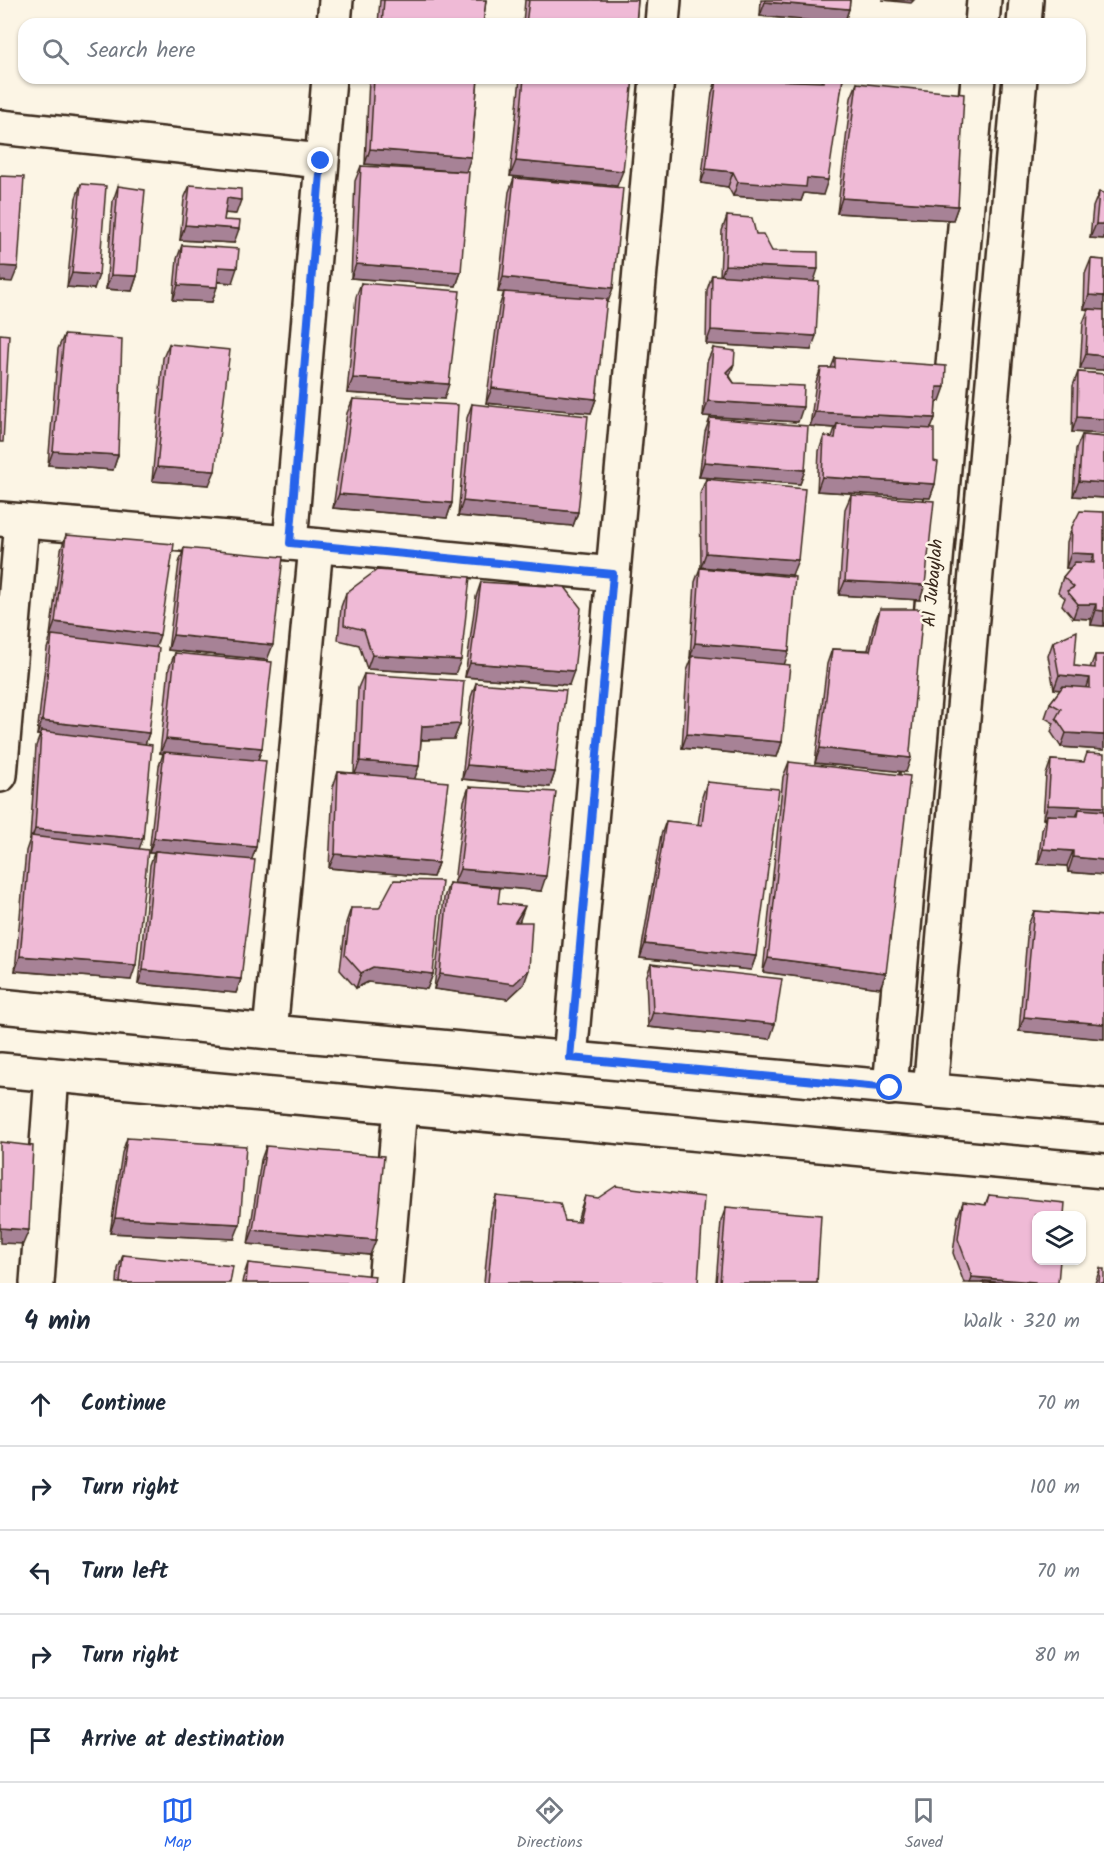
<!DOCTYPE html>
<meta charset="utf-8">
<style>
body{margin:0;font-family:Kalam,sans-serif;background:#f2f2f3;color:#1f2937}
.controls{position:absolute;right:18px;bottom:18px;display:grid;overflow:hidden;border-radius:12px;box-shadow:0 2px 4px #0004}
.controls button{width:54px;height:54px;display:grid;place-items:center;padding:0;border:0;border-bottom:2px solid #e0e1e3;background:#fff;color:#1f2937;font:30px sans-serif}
.stop{position:absolute;width:18px;height:18px;margin:-14px;border:4px solid #2563eb;border-radius:50%;background:#fff}
.stop.end{background:#2563eb;border-color:#fff;box-shadow:0 2px 6px #0008}
.list{margin:0;padding:0;list-style:none}
h2{display:flex;justify-content:space-between;align-items:center;height:78px;margin:0;padding:0 24px;font-size:26px}
h2 small{font-size:20px;font-weight:400;color:#747a83}
.list li{display:grid;grid-template-columns:39px 1fr auto;gap:18px;align-items:center;box-sizing:border-box;height:84px;padding:0 24px;border-top:2px solid #e0e1e3}
.list b{display:block;font-size:22px;white-space:nowrap}
.list em{font-size:20px;font-style:normal;color:#747a83}
.icon{flex:none;width:33px;height:33px;fill:none;stroke:currentColor;stroke-width:2;stroke-linecap:round;stroke-linejoin:round}
.map{position:relative;flex:none;width:1104px;height:1283px;overflow:hidden}
.search{position:absolute;background:#fff;box-shadow:0 2px 4px #0004;left:18px;right:18px;top:18px;height:66px;display:flex;align-items:center;gap:15px;box-sizing:border-box;padding:0 21px;border-radius:18px;color:#747a83;font-size:22px}
.sheet{height:498px;background:#fff}
nav{display:flex;justify-content:space-around;align-items:center;box-sizing:border-box;height:84px;border-top:2px solid #e0e1e3;background:#fff;font-size:16px;color:#747a83}
nav a{display:grid;justify-items:center;gap:3px}
nav .on{color:#2563eb}
.map>svg:first-child{display:block}
</style>
<div class="map">
<svg width="1104" height="1283" viewBox="0 0 1104 1283">
<rect width="100%" height="100%" fill="#fcf5e5"/>
<filter id="ink" filterUnits="userSpaceOnUse"><feTurbulence type="fractalNoise" baseFrequency=".0167" numOctaves="2"/><feDisplacementMap in="SourceGraphic" scale="12" xChannelSelector="R" yChannelSelector="G"/><feConvolveMatrix kernelMatrix="1 2 1 2 8 2 1 2 1" color-interpolation-filters="sRGB"/></filter>
<g filter="url(#ink)">
<g fill="none" stroke-linecap="round" stroke-linejoin="round">
<defs>
<g id="minor">
<polyline points="334,24 336,0"/>
<polyline points="662,24 664,0"/>
<polyline points="982,24 984,0"/>
<polyline points="1024,24 1026,0"/>
<polyline points="0,127 321,161"/>
<polyline points="0,519 290,543 613,574"/>
<polyline points="290,543 329,78"/>
<polyline points="0,775 22,521"/>
<polyline points="0,1006 270,1032 1104,1106"/>
<polyline points="270,1032 316,546"/>
<polyline points="570,1058 657,78"/>
<polyline points="0,1070 1104,1171"/>
<polyline points="890,1088 978,78"/>
<polyline points="930,1091 1020,78"/>
<polyline points="37,1283 52,1075"/>
<polyline points="385,1283 400,1107"/>
</g>
</defs>
<use href="#minor" stroke="#3b2a1e" stroke-width="38"/>
<use href="#minor" stroke="#fcf5e5" stroke-width="33"/>
</g>
<g fill="#cea0b8" stroke="#3b2a1e" stroke-width="1.5">
<polygon points="380,0 486,0 483,24 378,24"/>
<polygon points="525,0 638,0 636,24 523,24"/>
<polygon points="761,0 850,0 849,9 844,24 760,16"/>
<polygon points="369,78 478,78 471,157 466,172 365,164"/>
<polygon points="520,78 633,78 617,186 510,176"/>
<polygon points="717,78 821,82 822,78 843,78 823,195 804,193 801,201 733,196 728,187 701,183 712,93"/>
<polygon points="857,83 958,206 953,220 837,213 851,98"/>
<polygon points="361,166 461,272 456,286 351,278 355,181"/>
<polygon points="514,178 608,302 606,302 596,399 591,413 486,403 499,307 504,292 498,292 509,192"/>
<polygon points="81,184 94,289 67,287 76,198"/>
<polygon points="190,185 236,214 225,213 224,220 234,243 180,240 184,199"/>
<polygon points="118,186 137,276 132,291 106,289 113,201"/>
<polygon points="1099,192 1104,239 1090,238 1093,207"/>
<polygon points="727,216 756,234 772,251 813,281 811,350 706,344 707,290 712,275 720,276 722,231"/>
<polygon points="182,245 232,283 218,282 212,302 173,300 177,259"/>
<polygon points="1091,259 1104,260 1104,370 1080,369 1083,323 1088,310 1084,309 1085,274"/>
<polygon points="361,283 444,399 347,393 356,297"/>
<polygon points="64,335 118,455 113,470 48,465 58,349"/>
<polygon points="169,344 209,485 152,481 163,358"/>
<polygon points="713,348 734,383 798,422 703,416 707,362"/>
<polygon points="835,358 940,401 936,401 935,418 931,429 935,484 930,498 817,491 819,451 824,436 832,437 835,428 810,426 816,382 821,368 831,368"/>
<polygon points="1078,372 1104,374 1104,434 1072,432 1073,386"/>
<polygon points="353,399 452,503 447,518 333,508 347,413"/>
<polygon points="472,404 578,512 573,526 458,516 467,418"/>
<polygon points="710,418 805,470 800,484 699,477 705,432"/>
<polygon points="1082,435 1104,437 1104,498 1073,496 1076,449"/>
<polygon points="706,479 792,575 701,567 700,494"/>
<polygon points="851,495 920,600 839,595 845,509"/>
<polygon points="1104,512 1104,626 1091,625 1091,619 1073,618 1062,605 1065,598 1058,592 1063,577 1071,568 1066,568 1067,542 1072,527"/>
<polygon points="66,535 155,648 149,733 145,744 131,980 15,971 26,851 30,839 36,746 40,735 37,735 47,649 51,636 50,636 61,550"/>
<polygon points="184,548 267,660 168,650 179,563"/>
<polygon points="700,568 789,651 784,664 782,742 777,757 682,748 687,671 692,658 690,658 695,582"/>
<polygon points="481,582 569,685 465,677 476,597"/>
<polygon points="346,593 455,674 367,669 359,645 338,640 341,607"/>
<polygon points="880,609 906,772 815,763 827,664 832,649 868,650 874,623"/>
<polygon points="1053,642 1074,666 1090,668 1095,655 1104,655 1104,750 1061,747 1051,732 1054,723 1045,718 1050,703 1060,690 1054,689 1048,656"/>
<polygon points="175,653 262,748 258,760 256,847 251,860 241,979 236,993 138,984 150,865 154,853 149,853 159,766 163,754 160,753 169,668"/>
<polygon points="364,674 460,724 454,739 421,740 419,766 414,779 438,863 433,877 329,868 333,787 338,772 354,773 358,688"/>
<polygon points="476,683 555,772 550,787 462,779 471,697"/>
<polygon points="1051,760 1084,762 1104,875 1068,872 1067,866 1038,864 1042,830 1045,820 1043,819 1046,775"/>
<polygon points="789,762 886,973 880,988 763,972 783,777"/>
<polygon points="707,782 756,956 751,970 640,958 661,835 666,821 698,825 702,797"/>
<polygon points="469,787 541,891 454,883 464,801"/>
<polygon points="449,883 498,903 520,920 519,922 524,984 508,999 434,989 444,898"/>
<polygon points="351,908 433,974 427,989 368,982 356,988 340,970 346,923"/>
<polygon points="1034,911 1104,916 1104,1039 1019,1031 1028,925"/>
<polygon points="651,964 770,1039 648,1027 646,978"/>
<polygon points="127,1138 234,1239 110,1233 122,1153"/>
<polygon points="266,1146 370,1255 248,1244 261,1160"/>
<polygon points="989,1195 1058,1283 964,1283 953,1253 958,1216 963,1202 985,1205"/>
<polygon points="496,1196 565,1221 577,1222 580,1211 585,1196 698,1283 484,1283 491,1211"/>
<polygon points="726,1207 817,1283 716,1283 721,1221"/>
<polygon points="123,1255 230,1283 117,1283 118,1269"/>
<polygon points="248,1263 374,1283 242,1283 243,1278"/>
<polygon points="1100,1269 1104,1283 1095,1283"/>
</g>
<g fill="#a78296" stroke="#3b2a1e" stroke-width="1.5">
<polygon points="882,0 914,0 911,3"/>
<polygon points="765,2 849,9 844,24 760,16"/>
<polygon points="370,149 471,157 466,172 365,164"/>
<polygon points="516,161 623,171 617,186 510,176"/>
<polygon points="706,169 733,172 728,187 701,183"/>
<polygon points="807,178 828,180 823,195 804,193 801,201 733,196 738,182"/>
<polygon points="227,198 241,200 236,214 222,213"/>
<polygon points="842,198 958,206 953,220 837,213"/>
<polygon points="1096,224 1104,224 1104,239 1090,238"/>
<polygon points="185,225 239,229 234,243 180,240"/>
<polygon points="356,264 461,272 456,286 351,278"/>
<polygon points="725,265 818,269 813,284 720,279"/>
<polygon points="0,266 18,267 12,282 0,281"/>
<polygon points="219,267 237,268 232,283 214,281"/>
<polygon points="72,273 99,275 94,289 67,287"/>
<polygon points="111,275 137,276 132,291 106,289"/>
<polygon points="503,277 613,288 608,302 498,292"/>
<polygon points="178,285 217,287 212,302 173,300"/>
<polygon points="1089,295 1104,296 1104,310 1084,309"/>
<polygon points="711,330 816,336 811,350 706,344"/>
<polygon points="1086,354 1104,356 1104,370 1080,369"/>
<polygon points="734,364 729,378 726,372"/>
<polygon points="353,378 449,384 444,399 347,393"/>
<polygon points="937,387 945,387 940,401 932,402"/>
<polygon points="492,388 596,399 591,413 486,403"/>
<polygon points="708,401 803,407 798,422 703,416"/>
<polygon points="815,412 935,418 929,432 837,424 835,428 810,426"/>
<polygon points="1077,417 1104,419 1104,434 1072,432"/>
<polygon points="53,451 118,455 113,470 48,465"/>
<polygon points="704,462 805,470 800,484 699,477"/>
<polygon points="157,467 215,471 209,485 152,481"/>
<polygon points="822,477 935,484 930,498 817,491"/>
<polygon points="1079,481 1104,483 1104,498 1073,496"/>
<polygon points="339,494 452,503 447,518 333,508"/>
<polygon points="463,501 578,512 573,526 458,516"/>
<polygon points="706,553 798,560 792,575 701,567"/>
<polygon points="1071,553 1094,554 1089,569 1066,568"/>
<polygon points="845,581 925,585 920,600 839,595"/>
<polygon points="1078,604 1096,604 1091,619 1073,618"/>
<polygon points="1096,610 1104,611 1104,626 1091,625"/>
<polygon points="55,622 160,635 155,650 50,636"/>
<polygon points="173,635 273,645 267,660 168,650"/>
<polygon points="695,643 789,651 784,665 690,658"/>
<polygon points="372,655 461,660 455,674 367,669"/>
<polygon points="470,663 574,671 569,685 465,677"/>
<polygon points="1059,675 1090,678 1085,693 1054,689"/>
<polygon points="42,721 149,733 144,748 41,731 40,735 37,735"/>
<polygon points="460,724 454,739 416,740 422,726"/>
<polygon points="1066,733 1104,735 1104,750 1061,747"/>
<polygon points="687,734 782,742 777,757 682,748"/>
<polygon points="166,739 262,748 257,762 160,753"/>
<polygon points="820,748 911,758 906,772 815,763"/>
<polygon points="360,761 419,766 414,781 354,776"/>
<polygon points="467,765 555,772 550,787 462,779"/>
<polygon points="1048,805 1104,807 1104,821 1079,809 1075,820 1047,815 1045,820 1043,819"/>
<polygon points="35,829 143,839 137,854 31,841"/>
<polygon points="154,838 256,847 251,862 155,851 154,853 149,853"/>
<polygon points="1043,849 1073,851 1067,866 1038,864"/>
<polygon points="335,854 438,863 433,877 329,868"/>
<polygon points="1073,857 1104,860 1104,875 1068,872"/>
<polygon points="460,869 546,876 541,891 454,883"/>
<polygon points="525,906 520,920 510,937 515,922"/>
<polygon points="645,944 756,956 751,970 640,958"/>
<polygon points="20,956 136,965 131,980 15,971"/>
<polygon points="768,958 886,973 880,988 763,972"/>
<polygon points="373,967 433,974 427,989 368,982 356,988 361,973"/>
<polygon points="143,970 241,979 236,993 138,984"/>
<polygon points="529,970 524,984 508,999 434,989 440,974"/>
<polygon points="653,1012 775,1024 770,1039 648,1027"/>
<polygon points="1024,1017 1104,1024 1104,1039 1019,1031"/>
<polygon points="115,1218 240,1224 234,1239 110,1233"/>
<polygon points="0,1228 29,1230 23,1244 0,1243"/>
<polygon points="253,1230 376,1240 370,1255 248,1244"/>
<polygon points="972,1277 1035,1282 1035,1283 970,1283"/>
</g>
<g fill="#efbad6" stroke="#3b2a1e" stroke-width="1.5">
<polygon points="384,0 486,0 483,24 382,24"/>
<polygon points="529,0 638,0 636,24 526,24"/>
<polygon points="765,0 850,0 849,9 765,2"/>
<polygon points="374,78 478,78 471,157 370,149"/>
<polygon points="524,78 633,78 623,171 516,161"/>
<polygon points="717,78 824,82 824,78 843,78 828,180 807,178 806,187 738,182 733,172 706,169"/>
<polygon points="857,83 964,94 958,206 842,198"/>
<polygon points="361,166 469,172 461,272 356,264"/>
<polygon points="0,176 24,177 18,267 0,266"/>
<polygon points="514,178 623,188 613,288 503,277"/>
<polygon points="81,184 106,186 99,275 72,273"/>
<polygon points="190,185 241,189 241,200 227,198 224,220 240,221 239,229 185,225"/>
<polygon points="118,186 145,190 137,276 111,275"/>
<polygon points="1099,192 1104,193 1104,224 1096,224"/>
<polygon points="727,216 752,218 756,234 763,234 772,251 818,252 818,269 725,265"/>
<polygon points="182,245 239,249 237,268 219,267 217,287 178,285"/>
<polygon points="1091,259 1104,260 1104,296 1089,295"/>
<polygon points="712,275 819,282 816,336 711,330"/>
<polygon points="361,283 460,291 449,384 353,378"/>
<polygon points="504,292 607,299 596,399 492,388"/>
<polygon points="1088,309 1104,310 1104,356 1086,354"/>
<polygon points="0,334 9,335 3,442 0,442"/>
<polygon points="64,335 122,339 118,455 53,451"/>
<polygon points="169,344 230,350 215,471 157,467"/>
<polygon points="713,348 735,351 734,364 726,372 734,383 804,386 803,407 708,401"/>
<polygon points="835,358 946,366 945,387 937,387 935,418 815,412 821,368 835,368"/>
<polygon points="1078,372 1104,374 1104,419 1077,417"/>
<polygon points="353,399 458,405 452,503 339,494"/>
<polygon points="472,404 588,416 578,512 463,501"/>
<polygon points="710,418 808,426 805,470 704,462"/>
<polygon points="837,424 934,429 934,461 938,462 935,484 822,477 824,436 835,438"/>
<polygon points="1082,435 1104,437 1104,483 1079,481"/>
<polygon points="706,479 805,489 798,560 706,553"/>
<polygon points="851,495 934,501 925,585 845,581"/>
<polygon points="1080,511 1104,512 1104,611 1096,610 1096,604 1078,604 1067,591 1074,587 1063,577 1075,562 1094,563 1094,554 1071,553 1072,527"/>
<polygon points="66,535 174,544 160,635 55,622"/>
<polygon points="184,548 283,557 273,645 173,635"/>
<polygon points="700,568 795,577 789,651 695,643"/>
<polygon points="377,570 470,577 461,660 372,655 364,630 344,625 346,593"/>
<polygon points="481,582 565,587 581,608 574,671 470,663"/>
<polygon points="880,609 923,609 910,752 911,758 820,748 832,649 870,651"/>
<polygon points="1077,631 1074,666 1095,668 1095,655 1104,655 1104,735 1066,733 1056,718 1061,709 1050,703 1063,686 1090,688 1090,678 1059,675 1053,642"/>
<polygon points="52,635 159,648 149,733 42,721"/>
<polygon points="175,653 272,662 262,748 166,739"/>
<polygon points="692,656 790,665 782,742 687,734"/>
<polygon points="364,674 464,681 460,724 422,726 419,766 360,761"/>
<polygon points="476,683 566,690 555,772 467,765"/>
<polygon points="41,731 152,745 143,839 35,829"/>
<polygon points="164,752 266,761 256,847 154,838"/>
<polygon points="1087,753 1104,754 1104,807 1048,805 1051,760 1084,762"/>
<polygon points="789,762 910,776 886,973 768,958"/>
<polygon points="338,772 448,782 438,863 335,854"/>
<polygon points="707,782 779,789 756,956 645,944 666,821 702,825"/>
<polygon points="469,787 556,792 546,876 460,869"/>
<polygon points="1079,809 1104,811 1104,860 1073,857 1073,851 1043,849 1047,815 1078,816"/>
<polygon points="31,836 148,850 136,965 20,956"/>
<polygon points="155,851 255,860 241,979 143,970"/>
<polygon points="394,880 442,881 433,974 373,967 361,973 345,955 351,908 379,908"/>
<polygon points="449,883 500,888 498,903 525,906 515,922 532,922 529,970 514,984 440,974"/>
<polygon points="1034,911 1104,916 1104,1024 1024,1017"/>
<polygon points="651,964 782,979 775,1024 653,1012"/>
<polygon points="127,1138 246,1146 240,1224 115,1218"/>
<polygon points="0,1142 33,1146 29,1230 0,1228"/>
<polygon points="266,1146 384,1156 376,1240 253,1230"/>
<polygon points="616,1186 704,1197 698,1283 488,1283 496,1196 560,1203 565,1221 579,1222 585,1196 598,1198"/>
<polygon points="989,1195 1065,1203 1064,1215 1036,1215 1036,1260 1060,1260 1058,1283 1035,1283 1035,1282 972,1277 958,1239 963,1202 986,1205"/>
<polygon points="726,1207 821,1215 817,1283 720,1283"/>
<polygon points="123,1255 233,1266 230,1283 120,1283"/>
<polygon points="248,1263 375,1276 374,1283 246,1283"/>
<polygon points="1100,1269 1104,1269 1104,1283 1099,1283"/>
<polygon points="985,1281 1006,1283 982,1283"/>
</g>
</g>
<g fill="none" stroke-linecap="round" stroke-linejoin="round" filter="url(#ink)">
<polyline stroke="#2563eb" stroke-width="8" points="321,161 290,543 613,574 570,1058 890,1088"/>
</g>
<g text-anchor="middle" dominant-baseline="central" stroke-width="5" stroke-linejoin="round" paint-order="stroke">
<g font-size="18" fill="#3b2a1e" stroke="#fcf5e5">
<text transform="translate(934 583) rotate(-85)">Al Jubaylah</text>
</g>
</g>
</svg>
<div class="controls">
<button><svg class="icon" aria-label="layers" viewBox="0 0 24 24"><path d="M12 4l9 5-9 5-9-5zM3 14l9 5 9-5"/></svg></button>
</div>
<div class="stop" style="left:890px;top:1088px"></div>
<div class="stop end" style="left:321px;top:161px"></div>
<div class="search"><svg class="icon" aria-label="search" viewBox="0 0 24 24"><circle cx="10" cy="10" r="6"/><path d="M15 15l6 6"/></svg>Search here</div>
</div>
<section class="sheet">
<h2>4 min<small>Walk · 320 m</small></h2>
<ul class="list">
<li><svg class="icon" aria-label="ahead" viewBox="0 0 24 24"><path d="M12 20V5M6 11l6-6 6 6"/></svg><div><b>Continue</b></div><em>70 m</em></li>
<li><svg class="icon" aria-label="right" viewBox="0 0 24 24"><path d="M7 20v-9h11M14 6l5 5-5 5"/></svg><div><b>Turn right</b></div><em>100 m</em></li>
<li><svg class="icon" aria-label="left" viewBox="0 0 24 24"><path d="M17 20v-9H6M10 6l-5 5 5 5"/></svg><div><b>Turn left</b></div><em>70 m</em></li>
<li><svg class="icon" aria-label="right" viewBox="0 0 24 24"><path d="M7 20v-9h11M14 6l5 5-5 5"/></svg><div><b>Turn right</b></div><em>80 m</em></li>
<li><svg class="icon" aria-label="arrive" viewBox="0 0 24 24"><path d="M6 21V4h12l-3 4 3 4H6"/></svg><div><b>Arrive at destination</b></div></li>
</ul>
</section>
<nav>
<a class="on"><svg class="icon" aria-label="map" viewBox="0 0 24 24"><path d="M3 6l6-2 6 2 6-2v14l-6 2-6-2-6 2zM9 4v14M15 6v14"/></svg>Map</a>
<a><svg class="icon" aria-label="directions" viewBox="0 0 24 24"><path d="M12 3l9 9-9 9-9-9zM9 14v-3h6M13 9l2 2-2 2"/></svg>Directions</a>
<a><svg class="icon" aria-label="saved" viewBox="0 0 24 24"><path d="M7 4h10v16l-5-4-5 4z"/></svg>Saved</a>
</nav>
